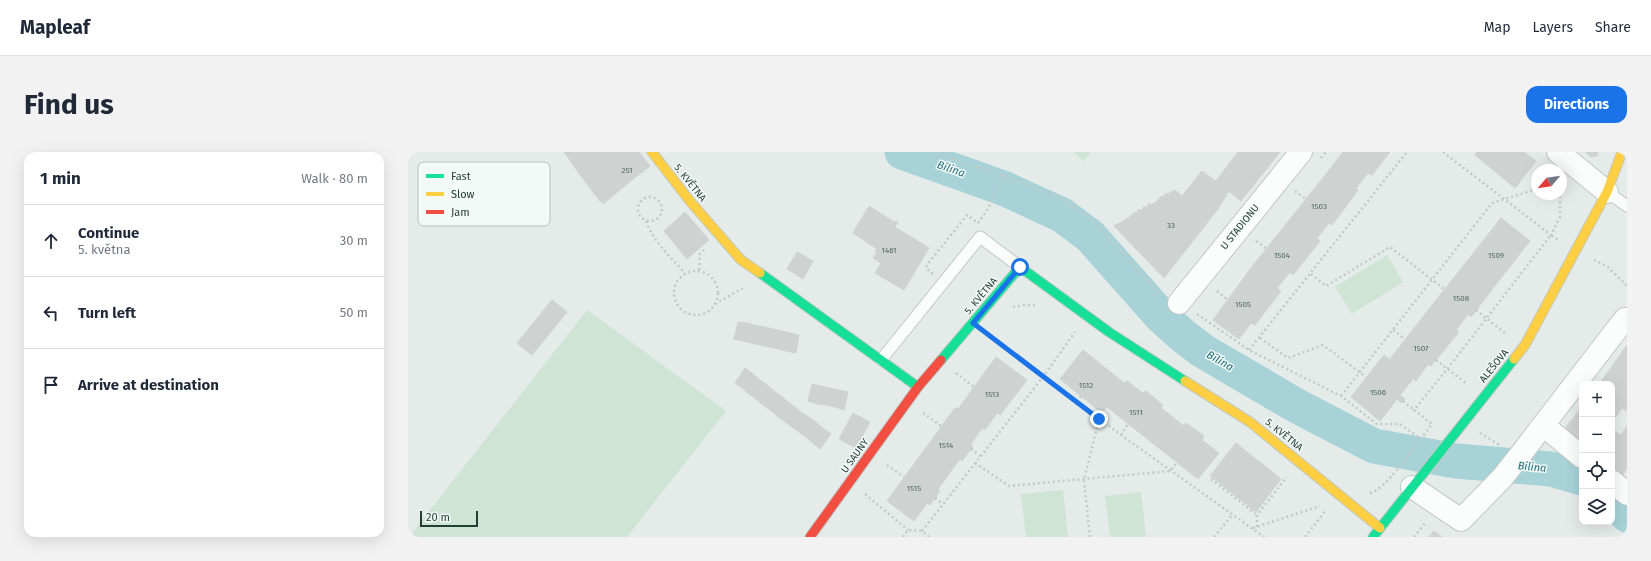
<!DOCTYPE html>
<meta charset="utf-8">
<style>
body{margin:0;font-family:"Fira Sans",sans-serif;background:#f2f2f3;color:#1f2937}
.controls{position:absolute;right:12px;bottom:12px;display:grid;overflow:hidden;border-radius:8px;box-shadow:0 4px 16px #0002}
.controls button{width:36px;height:36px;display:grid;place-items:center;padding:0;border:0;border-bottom:1px solid #e0e1e3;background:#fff;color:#1f2937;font:20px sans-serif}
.compass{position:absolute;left:1123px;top:12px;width:36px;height:36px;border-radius:50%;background:#fff;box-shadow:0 4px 16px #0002;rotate:241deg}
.scale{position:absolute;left:12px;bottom:10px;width:58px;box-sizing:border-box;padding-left:4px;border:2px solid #233e36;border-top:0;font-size:11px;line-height:14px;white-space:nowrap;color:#233e36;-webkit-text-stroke:3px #f3f9f6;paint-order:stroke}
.stop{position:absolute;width:12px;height:12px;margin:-9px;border:3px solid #1a73e8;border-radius:50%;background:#fff}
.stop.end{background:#1a73e8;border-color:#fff;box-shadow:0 1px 4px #0008}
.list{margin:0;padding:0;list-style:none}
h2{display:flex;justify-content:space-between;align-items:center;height:52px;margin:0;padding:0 16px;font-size:17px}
h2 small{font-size:13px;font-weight:400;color:#747a83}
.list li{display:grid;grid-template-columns:26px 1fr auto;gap:12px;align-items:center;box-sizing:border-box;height:72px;padding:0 16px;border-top:1px solid #e0e1e3}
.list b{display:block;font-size:15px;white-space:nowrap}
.list p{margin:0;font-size:13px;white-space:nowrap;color:#747a83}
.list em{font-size:13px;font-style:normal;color:#747a83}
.icon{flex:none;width:22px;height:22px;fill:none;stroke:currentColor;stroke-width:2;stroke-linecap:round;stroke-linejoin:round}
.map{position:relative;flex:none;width:1219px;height:385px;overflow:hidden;border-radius:12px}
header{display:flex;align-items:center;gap:24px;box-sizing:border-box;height:56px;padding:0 20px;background:#fff;border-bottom:1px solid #e0e1e3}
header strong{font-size:19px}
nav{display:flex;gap:22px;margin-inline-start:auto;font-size:14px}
.intro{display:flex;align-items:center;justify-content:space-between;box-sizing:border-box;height:96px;padding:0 24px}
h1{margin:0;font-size:28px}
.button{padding:10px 18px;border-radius:12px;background:#1a73e8;color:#fff;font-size:14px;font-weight:700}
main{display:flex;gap:24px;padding:0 24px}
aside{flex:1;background:#fff;border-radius:12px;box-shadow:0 4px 16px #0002}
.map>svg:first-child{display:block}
</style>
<header>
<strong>Mapleaf</strong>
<nav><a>Map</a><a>Layers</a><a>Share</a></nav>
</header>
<div class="intro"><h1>Find us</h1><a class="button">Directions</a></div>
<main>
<aside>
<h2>1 min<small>Walk · 80 m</small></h2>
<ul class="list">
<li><svg class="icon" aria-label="ahead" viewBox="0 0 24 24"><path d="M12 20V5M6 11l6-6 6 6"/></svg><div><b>Continue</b><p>5. května</p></div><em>30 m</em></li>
<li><svg class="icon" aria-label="left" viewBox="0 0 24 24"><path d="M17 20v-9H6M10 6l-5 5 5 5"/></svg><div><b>Turn left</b></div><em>50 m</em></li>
<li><svg class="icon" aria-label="arrive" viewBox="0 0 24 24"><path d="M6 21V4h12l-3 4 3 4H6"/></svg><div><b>Arrive at destination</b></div></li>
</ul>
</aside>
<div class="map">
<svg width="1219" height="385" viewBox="0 0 1219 385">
<rect width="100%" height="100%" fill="#e5ebe8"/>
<g fill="#cee4d4">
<polygon points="665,0 683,0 676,9"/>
<polygon points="979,103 995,130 944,162 927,135"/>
<polygon points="179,158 318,259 219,385 8,385 4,381"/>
<polygon points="655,338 660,385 618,385 613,342"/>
<polygon points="733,340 738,385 702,385 697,344"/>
</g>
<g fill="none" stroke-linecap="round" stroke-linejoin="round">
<g stroke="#a6d2d8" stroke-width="35">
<polyline points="494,0 595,36 654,63 682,84 752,163 774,183 795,199 889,254 966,294 1048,309 1143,317 1174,326"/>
<polyline points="1204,344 1219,363"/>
</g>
</g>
<g fill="#ced3d1" stroke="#ced3d1">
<polygon points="156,0 165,0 159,4"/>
<polygon points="165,0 183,0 186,5 168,17 159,4"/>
<polygon points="183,0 221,0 179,32 168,17 186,5"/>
<polygon points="221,0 231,0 242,14 220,31 205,12"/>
<polygon points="830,0 872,0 833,49 808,29"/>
<polygon points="935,0 982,0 964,23 960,21 948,36 922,17"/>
<polygon points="1069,0 1116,0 1128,9 1107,36 1067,3"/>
<polygon points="1177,0 1190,0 1189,4 1183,5"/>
<polygon points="205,12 215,24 188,44 179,32"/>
<polygon points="922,17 950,38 924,73 921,71 909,86 883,66"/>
<polygon points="794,19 821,39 810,57 756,126 706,74 722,65 726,60 728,61 731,57 733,59 736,54 738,56 741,51 743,53 749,49 753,44 755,45 758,41 760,42 767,38 774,44"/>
<polygon points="215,24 220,31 195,52 188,44"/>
<polygon points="461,54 486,70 488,69 490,70 487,75 521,96 496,138 467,121 473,111 465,106 469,100 467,99 469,97 445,81"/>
<polygon points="277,60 301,88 279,107 256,79"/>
<polygon points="883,66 912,89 885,123 882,120 869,136 843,116"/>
<polygon points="1093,66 1122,89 1089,131 1060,108"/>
<polygon points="389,100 405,109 395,127 379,117"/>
<polygon points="1060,108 1089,131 1063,165 1060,162 1048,178 1021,157"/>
<polygon points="843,116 873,139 847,173 843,171 831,187 805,168"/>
<polygon points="144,148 159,160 124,203 109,191"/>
<polygon points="1021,157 1051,180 1023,214 1020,212 1008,229 982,207"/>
<polygon points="330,170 339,171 335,189 326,187"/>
<polygon points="339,171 347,173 343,191 335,189"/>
<polygon points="347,173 356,175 352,193 343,191"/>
<polygon points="356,175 365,177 361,195 352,193"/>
<polygon points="365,177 374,179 370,197 361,195"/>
<polygon points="374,179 382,181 378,199 370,197"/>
<polygon points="382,181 391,183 388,201 378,199"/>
<polygon points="1219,193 1219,227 1203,216"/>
<polygon points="675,198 716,231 720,229 694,261 652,227"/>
<polygon points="976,203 1005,227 992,243 997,247 993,251 989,247 972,269 943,245"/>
<polygon points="588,205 619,228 592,263 589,261 577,278 547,256 550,257"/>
<polygon points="337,216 345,222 334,236 327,231"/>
<polygon points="1203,216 1219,227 1219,259 1214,256 1206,267 1204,265 1204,232 1191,232"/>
<polygon points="345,222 352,228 341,242 334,236"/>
<polygon points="352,228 359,233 348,247 341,242"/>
<polygon points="719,229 735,241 738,239 755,253 753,256 776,274 778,271 796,284 794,288 811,301 790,327 699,255"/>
<polygon points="404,232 413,234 409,252 400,249"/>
<polygon points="359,233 366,239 355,253 348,247"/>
<polygon points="413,234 422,236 418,253 409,252"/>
<polygon points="422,236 431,238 427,255 418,253"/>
<polygon points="431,238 440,240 436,258 427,255"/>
<polygon points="366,239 373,244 362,258 355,253"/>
<polygon points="373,244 380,250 369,264 362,258"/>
<polygon points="380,250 387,255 376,269 369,264"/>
<polygon points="387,255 394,261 384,275 376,269"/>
<polygon points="1174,255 1174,296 1159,284 1158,275"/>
<polygon points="547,256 574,276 563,292 565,294 554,309 552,307 530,337 532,339 522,353 519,351 506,369 479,349"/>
<polygon points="394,261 402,266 391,280 384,275"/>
<polygon points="445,261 462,270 448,296 431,287"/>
<polygon points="402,266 409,271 398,285 391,280"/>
<polygon points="409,271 416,277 405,291 398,285"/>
<polygon points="1219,274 1219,287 1213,283"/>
<polygon points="416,277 423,282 412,297 405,291"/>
<polygon points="1204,277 1213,283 1204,296"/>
<polygon points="1213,283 1219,287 1219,316 1212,327 1204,322 1204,296"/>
<polygon points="828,291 873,327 848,360 802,324"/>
<polygon points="1026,379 1034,385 1021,385"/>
</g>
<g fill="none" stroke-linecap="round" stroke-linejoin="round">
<defs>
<g id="lane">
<polyline points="1199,40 1219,54"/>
<polyline points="473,208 572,85 612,115"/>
</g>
<g id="street">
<polyline points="1150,0 1199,40"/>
<polyline points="771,151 893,0"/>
<polyline points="1136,274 1174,305"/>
<polyline points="1204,329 1219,342"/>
<polyline points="1004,335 1053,368 1094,326 1113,302 1206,181 1217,167 1219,167"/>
</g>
<g id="fast">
<polyline points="352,121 510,235"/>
<polyline points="533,208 612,115 701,180 777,229"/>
<polyline points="965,385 1106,207"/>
</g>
<g id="slow">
<polyline points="244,0 281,48 333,108 352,121"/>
<polyline points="1106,207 1117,193 1199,40 1214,0"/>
<polyline points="777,229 842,270 972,376"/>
</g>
<polyline id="jam" points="402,385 510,235 533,208"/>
</defs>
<use href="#lane" stroke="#c2c8c5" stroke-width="13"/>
<use href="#street" stroke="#c2c8c5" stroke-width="24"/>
<use href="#fast" stroke="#c0c8c5" stroke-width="11"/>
<use href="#slow" stroke="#c0c8c5" stroke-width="11"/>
<use href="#jam" stroke="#c0c8c5" stroke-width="11"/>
<g stroke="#c1cac6" stroke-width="2.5" stroke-dasharray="2 3" stroke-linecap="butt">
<polyline points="526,0 553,10 595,23 650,45 682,66 753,143"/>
<polyline points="1035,0 1143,83 1152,65 1152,42"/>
<polyline points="913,6 918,0"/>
<polyline points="887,39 898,47"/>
<circle cx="242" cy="57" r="12"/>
<path d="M238,69C245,89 262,105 277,121"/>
<polyline points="848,89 859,97"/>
<polyline points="1186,108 1200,115 1219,134"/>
<polyline points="291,118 292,102 297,97"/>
<circle cx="288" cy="141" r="22"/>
<polyline points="525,122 518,116 519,113 559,63 570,71 580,57 595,23"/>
<polyline points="903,122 918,134 982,95 1036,137"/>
<polyline points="809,139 820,148"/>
<polyline points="307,152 337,135"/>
<polyline points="605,155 616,153 628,153"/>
<polyline points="1068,158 1098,182"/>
<polyline points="789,162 841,198 933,244 969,272 992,272 1013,287 1024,272 1006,258 1040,216 1143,83 1150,88"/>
<polyline points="985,178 997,187"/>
<polyline points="581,183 713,283 856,385"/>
<polyline points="852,186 880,206 915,193 958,225"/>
<polyline points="841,198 999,0"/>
<polyline points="1028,208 1059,232"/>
<polyline points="548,221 566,235"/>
<polyline points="933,244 1084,51 1129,37"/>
<polyline points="995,249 1006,258"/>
<polyline points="669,250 673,244"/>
<polyline points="515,261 533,274"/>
<polyline points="1072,281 1090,292 1092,295"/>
<polyline points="713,283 720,272"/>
<polyline points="563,297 572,304"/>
<polyline points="567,311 601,334 762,319 769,310"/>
<polyline points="479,313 496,325"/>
<polyline points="803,327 849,363"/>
<path d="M962,341C977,338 1002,300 1013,287"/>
<polyline points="457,342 500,378"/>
<polyline points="527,346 535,352"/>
<polyline points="849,375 849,363 879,325"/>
<polyline points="845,376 912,354"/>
<polyline points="514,379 635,225 667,180"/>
<polyline points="495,385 500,378 514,379 521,385"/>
<polyline points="682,385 676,328 691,267"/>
<polyline points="806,385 824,363"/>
<polyline points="897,385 918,358"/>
<polyline points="1006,385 1018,370"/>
</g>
<use href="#lane" stroke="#fbfcfc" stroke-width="11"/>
<use href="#street" stroke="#fbfcfc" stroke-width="22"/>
<use href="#fast" stroke="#16e098" stroke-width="9"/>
<use href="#slow" stroke="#ffcf43" stroke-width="9"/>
<use href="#jam" stroke="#f24e42" stroke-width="9"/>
</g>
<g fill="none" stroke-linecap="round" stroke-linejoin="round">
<polyline stroke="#1a73e8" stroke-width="5" points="612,115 565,171 691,267"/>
</g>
<g text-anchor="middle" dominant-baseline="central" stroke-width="3" stroke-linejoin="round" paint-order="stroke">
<g font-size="8" fill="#4e645e">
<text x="219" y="18">251</text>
<text x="911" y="54">1503</text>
<text x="763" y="73">33</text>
<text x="481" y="98">1461</text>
<text x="874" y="103">1504</text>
<text x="1088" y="103">1509</text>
<text x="1053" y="146">1508</text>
<text x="835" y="152">1505</text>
<text x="1013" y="196">1507</text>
<text x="678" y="233">1512</text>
<text x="970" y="240">1506</text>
<text x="584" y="242">1513</text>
<text x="728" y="260">1511</text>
<text x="538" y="293">1514</text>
<text x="506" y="336">1515</text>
</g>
<g font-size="10" fill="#233e36" stroke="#f3f9f6">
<text transform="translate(282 31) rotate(51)">5. KVĚTNA</text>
<text transform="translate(832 75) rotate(-51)">U STADIONU</text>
<text transform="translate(573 144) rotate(-50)">5. KVĚTNA</text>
<text transform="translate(1086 214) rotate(-51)">ALEŠOVA</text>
<text transform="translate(876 283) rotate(39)">5. KVĚTNA</text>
<text transform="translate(447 304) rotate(-54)">U SAUNY</text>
</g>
<g font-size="11" font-style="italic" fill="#1d6d7a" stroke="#f3f9f6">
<text transform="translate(543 17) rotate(20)">Bílina</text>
<text transform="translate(812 209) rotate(30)">Bílina</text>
<text transform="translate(1124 315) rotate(5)">Bílina</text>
</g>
</g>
<rect x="10" y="10" width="132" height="64" rx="6" fill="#f3f9f6" stroke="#b5c1bc" stroke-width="1"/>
<rect x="18" y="22" width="18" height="4" fill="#16e098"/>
<rect x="18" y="40" width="18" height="4" fill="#ffcf43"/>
<rect x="18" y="58" width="18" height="4" fill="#f24e42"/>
<g font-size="11" fill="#233e36">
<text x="43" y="28">Fast</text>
<text x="43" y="46">Slow</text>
<text x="43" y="64">Jam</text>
</g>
</svg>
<div class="controls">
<button>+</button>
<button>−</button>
<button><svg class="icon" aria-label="locate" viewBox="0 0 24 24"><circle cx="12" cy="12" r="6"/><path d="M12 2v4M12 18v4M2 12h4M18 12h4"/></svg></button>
<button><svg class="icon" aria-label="layers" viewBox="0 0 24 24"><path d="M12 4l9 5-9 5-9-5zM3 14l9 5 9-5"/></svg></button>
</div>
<svg class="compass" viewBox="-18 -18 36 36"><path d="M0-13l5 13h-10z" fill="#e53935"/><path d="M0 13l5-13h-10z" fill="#747a83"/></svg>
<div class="scale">20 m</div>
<div class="stop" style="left:612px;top:115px"></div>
<div class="stop end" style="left:691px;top:267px"></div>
</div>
</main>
